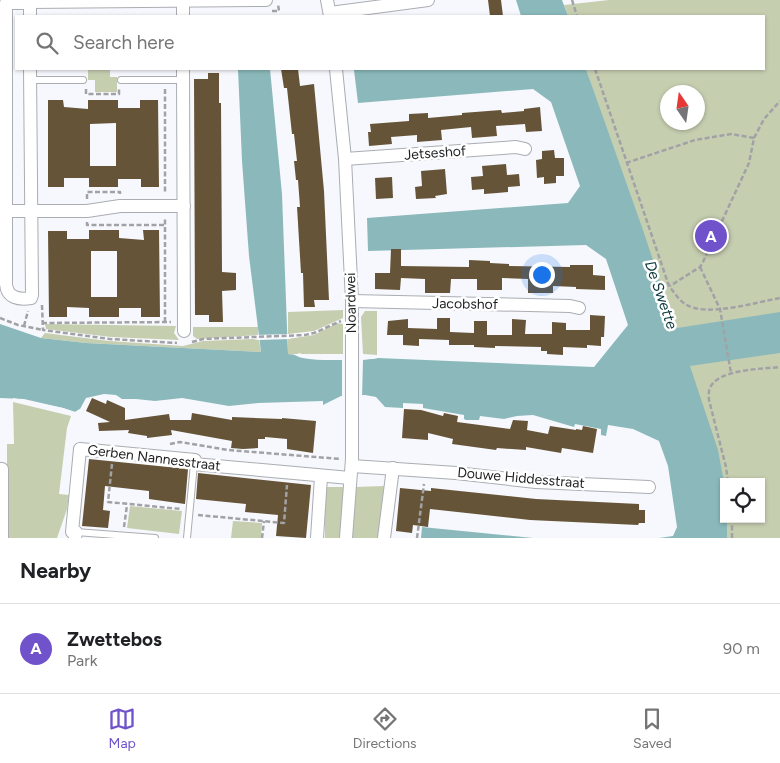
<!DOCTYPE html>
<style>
body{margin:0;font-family:Figtree,sans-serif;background:#f6f6f6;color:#202124}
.controls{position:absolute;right:15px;bottom:15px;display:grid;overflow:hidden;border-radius:0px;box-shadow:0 1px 4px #0004}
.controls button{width:45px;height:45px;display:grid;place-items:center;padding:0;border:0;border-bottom:1px solid #e0e0e0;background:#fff;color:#202124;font:25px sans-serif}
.compass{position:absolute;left:660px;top:85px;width:45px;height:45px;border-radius:50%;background:#fff;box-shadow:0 1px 4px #0004;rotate:347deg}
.you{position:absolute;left:541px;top:274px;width:18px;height:18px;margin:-12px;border:4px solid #fff;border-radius:50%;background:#1a73e8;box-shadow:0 0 0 8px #1a73e833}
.badge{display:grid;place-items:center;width:32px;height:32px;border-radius:50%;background:#7052cb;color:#fff;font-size:16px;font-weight:700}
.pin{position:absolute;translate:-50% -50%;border:2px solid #fff;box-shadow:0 1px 5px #0006}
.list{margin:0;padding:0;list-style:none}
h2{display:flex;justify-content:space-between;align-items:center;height:65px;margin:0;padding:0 20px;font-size:21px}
h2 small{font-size:16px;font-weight:400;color:#757577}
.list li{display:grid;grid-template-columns:32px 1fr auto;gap:15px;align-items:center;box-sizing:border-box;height:90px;padding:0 20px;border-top:1px solid #e0e0e0}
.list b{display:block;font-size:19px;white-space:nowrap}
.list p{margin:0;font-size:16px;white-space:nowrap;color:#757577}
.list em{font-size:16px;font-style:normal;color:#757577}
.icon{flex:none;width:28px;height:28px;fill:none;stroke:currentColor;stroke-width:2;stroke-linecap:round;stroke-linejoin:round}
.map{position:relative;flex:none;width:780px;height:538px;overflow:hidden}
.search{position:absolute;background:#fff;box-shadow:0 1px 4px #0004;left:15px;right:15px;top:15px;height:55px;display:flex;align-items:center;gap:12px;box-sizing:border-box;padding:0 18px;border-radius:0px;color:#757577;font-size:19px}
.sheet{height:155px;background:#fff}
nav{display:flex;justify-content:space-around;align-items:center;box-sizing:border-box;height:70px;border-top:1px solid #e0e0e0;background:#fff;font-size:14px;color:#757577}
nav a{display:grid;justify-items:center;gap:2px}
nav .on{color:#7052cb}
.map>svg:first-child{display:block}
</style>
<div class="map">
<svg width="780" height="538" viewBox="0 0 780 538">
<rect width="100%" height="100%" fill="#f6f8fd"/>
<g fill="#c6ceb0" fill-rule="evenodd">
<path d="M609,0H780V538H723L724,519H761V482H724L586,69H764V16H568L564,5ZM668,92H698V122H668Z"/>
<polygon points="88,69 110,69 110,77 117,77 117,92 95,92 95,80 88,80"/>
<polygon points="343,310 343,318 314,331 288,334 288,312"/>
<polygon points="365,311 377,311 377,355 363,354 361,317"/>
<polygon points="337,323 343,324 343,354 288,354 288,339 314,335"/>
<polygon points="45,324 176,326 174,333 179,340 111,337 46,329"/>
<polygon points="193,327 258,327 258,335 197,339 193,336"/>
<polygon points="45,333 109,341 183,346 203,341 252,339 259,340 261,352 86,343 41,338"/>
<polygon points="13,402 71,416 67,428 59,494 69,495 67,509 57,538 7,538 7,444 14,444"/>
<polygon points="384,486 378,538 351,538 355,487"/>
<polygon points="325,487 345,487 341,538 325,538"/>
<polygon points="130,506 182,511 179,534 127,528"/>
<polygon points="233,521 262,523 261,538 231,538"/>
</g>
<g fill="#8bb9bb">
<polygon points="516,0 562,0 568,16 521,16"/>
<path d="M238,69H270L282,194L288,354C297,354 296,357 303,358C325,362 350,359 373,359L378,358L594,367L628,325L606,259L586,245L368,251L367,218L568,203L580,186L551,102L533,89L358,103L354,70L366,69H586L643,230L674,323L677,328L780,312V353L690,366L718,450L724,482V519H727V538H659L673,536L677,527L668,466L659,441L633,429L608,425L606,436L601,435V429L575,424L574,427L533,415L517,416L504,419L480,416L479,420H466L464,419V415L423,408V404L403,403V408L385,407L376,397L365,395L341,396L323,405V401L258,403L229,406L182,398L155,401L136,399H122L116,395L104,394L86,398L80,409L75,412L63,408L24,399L0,398V324L41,338L86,343L261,352L249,256L242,161Z"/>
<polygon points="422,527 533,538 421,538"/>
</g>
<g fill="#f6f8fd">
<polygon points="290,334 290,339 259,340 257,340 256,335"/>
<polygon points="300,353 303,355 330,357 377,356 377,358 363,360 362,398 342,399 342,359 303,358 297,354"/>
<polygon points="13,398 63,408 75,412 80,409 81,411 75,414 62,410 13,400"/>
</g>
<g fill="#665438" fill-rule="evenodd">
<polygon points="488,0 501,0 503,16 490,16"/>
<polygon points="281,69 298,69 300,86 314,84 324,191 329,300 314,300 315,307 304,307 303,273 301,273 297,207 300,207 298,180 296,180 294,161 297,161 294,134 292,134 287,88 284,88"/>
<polygon points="208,73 219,73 219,103 221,103 222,272 236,273 236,290 222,291 223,322 209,322 209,315 195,315 194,79 208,79"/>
<path d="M48,100H63L64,107L88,109V100H118V108H140V100H158L159,187H141V179H118V187H89V178H64V187H48ZM116,123V166H90V124Z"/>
<polygon points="540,107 542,131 526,132 525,124 496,126 497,136 472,138 471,127 441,130 442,140 417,142 417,135 391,137 392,144 369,146 368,132 371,132 370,124 409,121 409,114 428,113 428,118 462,115 462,113 501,110 502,113 524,111 524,109"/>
<polygon points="554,150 555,158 564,158 564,176 556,176 556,183 544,184 544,177 537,178 536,160 542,159 542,151"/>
<polygon points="506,164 507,175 519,174 520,186 508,187 508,192 497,193 484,194 484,189 472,190 471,177 483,176 482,166"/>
<polygon points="445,169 447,194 435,196 436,198 416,199 415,187 422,186 421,171"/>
<polygon points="392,177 393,198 376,199 375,178"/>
<path d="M89,230H119V238L144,240L143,230H159L160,317H141V308H119V317H89V308L67,307V317H49L48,231H67V239H89ZM91,251H117V297H91Z"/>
<polygon points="391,249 401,249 401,266 469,267 469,260 490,261 490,263 509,264 509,266 570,267 570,265 593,265 593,275 605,276 605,290 576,289 576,287 553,286 553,293 528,293 528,279 502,278 502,290 477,290 477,279 451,279 450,293 425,293 425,279 401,278 400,290 375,289 375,273 390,273"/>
<polygon points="590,315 605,316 604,337 601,337 601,346 587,345 587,348 563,347 563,355 547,354 547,351 541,351 541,347 495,346 495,348 474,347 474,345 449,345 449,340 419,339 419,346 403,345 403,335 387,335 388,321 408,319 408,328 437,329 437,318 450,318 450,332 474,333 474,321 487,321 487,335 512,335 512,319 526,320 525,334 552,334 552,322 566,323 566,330 590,330"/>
<polygon points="92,398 106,404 107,400 125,408 125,420 169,414 170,420 191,420 192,413 232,420 232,417 282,419 282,418 316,421 313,453 287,449 287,439 265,437 265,439 258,439 258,448 243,449 231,448 232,441 171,430 172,435 147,438 147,436 128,433 129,430 99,431 98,423 110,422 86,411"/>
<polygon points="404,409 421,410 443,416 444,413 458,416 457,422 510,429 513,420 528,421 527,430 548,434 550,426 576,430 576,429 582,430 583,426 597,429 593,453 562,448 561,453 526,447 526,450 497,448 496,450 452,444 453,439 428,433 428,440 402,438"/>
<polygon points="89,459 188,469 185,504 149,499 149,491 105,486 103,510 110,511 108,528 82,526"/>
<polygon points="198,473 311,485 306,538 276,536 278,515 245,512 246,504 196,499"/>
<polygon points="400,488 431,491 431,488 536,499 639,504 639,510 645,510 645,523 639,523 638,525 530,520 430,509 428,527 413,525 412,533 396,531"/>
</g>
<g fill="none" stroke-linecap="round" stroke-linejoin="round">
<defs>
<g id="service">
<polyline points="31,80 83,80"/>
<polyline points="121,80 183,80"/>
<polyline points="76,532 155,538"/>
<polyline points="187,538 194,464"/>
</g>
<g id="minor">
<polyline points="30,0 30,16"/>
<polyline points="327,0 330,16"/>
<polyline points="183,1 183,16"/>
<polyline points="30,2 266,0"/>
<path d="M30,3H6V284C7,298 19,300 31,298L32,295L30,69"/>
<polyline points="330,13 428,0"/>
<polyline points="183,69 184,331"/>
<polyline points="336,69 345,159 352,301 352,459 346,538"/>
<polyline points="345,159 516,147 525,149"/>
<polyline points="6,211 87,211 120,206 184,206"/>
<polyline points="352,301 570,306 579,308"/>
<polyline points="352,466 456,473 536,482 649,487"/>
<polyline points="0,469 2,469 2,538"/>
<polyline points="75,538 76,532 72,532 80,449 195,460 194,464 350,478"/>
<polyline points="317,538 321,477"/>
<polyline points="384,538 393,468"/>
</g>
</defs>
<use href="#service" stroke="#aaadb1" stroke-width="8"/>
<use href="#minor" stroke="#aaadb1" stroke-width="14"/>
<g stroke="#a1a2a6" stroke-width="2.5" stroke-dasharray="5 2.5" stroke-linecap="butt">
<polyline points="572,0 577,16"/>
<polyline points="272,11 279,11 278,4"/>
<path d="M595,69L669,286C674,292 678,299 685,304C706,318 756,302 780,298"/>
<polyline points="86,89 86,94 119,94 119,89"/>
<polyline points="165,89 165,193"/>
<polyline points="754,138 764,119 780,101"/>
<polyline points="626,163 695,140 731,134 754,138 749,163 702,264 700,267 670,286"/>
<polyline points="87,199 87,192 120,192 120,194"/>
<polyline points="87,222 87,225 165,225"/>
<polyline points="700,267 720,309 731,373"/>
<polyline points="42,305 43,330 110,339 177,343"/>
<polyline points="0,318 18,325 43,330"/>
<polyline points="165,322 165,219"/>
<polyline points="42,323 171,322"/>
<polyline points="24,326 28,311"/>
<polyline points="192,342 203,339 305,335 314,333 341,321"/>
<polyline points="170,444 180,442 228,450 341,459"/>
<polyline points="112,464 108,502 181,509"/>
<path d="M728,482L726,467L709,400C709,396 708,392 710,388C718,369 762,369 780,367"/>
<polyline points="198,515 284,523 287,485"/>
<polyline points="124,527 127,505"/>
<polyline points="262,538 264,521"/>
<polyline points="417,538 424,484"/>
<polyline points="732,538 732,519"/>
</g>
<use href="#service" stroke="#fff" stroke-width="6"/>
<use href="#minor" stroke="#fff" stroke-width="12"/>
</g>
<g text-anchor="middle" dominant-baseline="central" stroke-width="5" stroke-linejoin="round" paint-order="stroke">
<g font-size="14" fill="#1e1f21" stroke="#fff">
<text transform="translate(435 153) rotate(-4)">Jetseshof</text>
<text transform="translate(351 303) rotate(-91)">Noardwei</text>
<text transform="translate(465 304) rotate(1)">Jacobshof</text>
<text transform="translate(154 458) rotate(7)">Gerben Nannesstraat</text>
<text transform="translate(521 478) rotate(5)">Douwe Hiddesstraat</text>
</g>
<g font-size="15" font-style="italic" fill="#0a383b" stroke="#fff">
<text transform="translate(661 295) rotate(71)">De Swette</text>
</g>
</g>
</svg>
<div class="controls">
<button><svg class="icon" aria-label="locate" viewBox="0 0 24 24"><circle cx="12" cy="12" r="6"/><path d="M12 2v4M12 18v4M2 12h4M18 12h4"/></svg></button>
</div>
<svg class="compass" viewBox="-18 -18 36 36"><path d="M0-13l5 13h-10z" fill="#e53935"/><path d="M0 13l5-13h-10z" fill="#757577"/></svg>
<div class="you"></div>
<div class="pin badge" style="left:711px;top:236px">A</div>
<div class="search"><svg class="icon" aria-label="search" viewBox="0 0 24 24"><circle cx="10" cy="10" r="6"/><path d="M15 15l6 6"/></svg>Search here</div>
</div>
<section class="sheet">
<h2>Nearby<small></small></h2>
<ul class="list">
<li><span class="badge">A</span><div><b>Zwettebos</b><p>Park</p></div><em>90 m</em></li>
</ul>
</section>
<nav>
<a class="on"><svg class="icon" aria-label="map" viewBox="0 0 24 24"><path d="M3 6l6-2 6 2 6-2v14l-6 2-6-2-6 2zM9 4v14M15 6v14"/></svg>Map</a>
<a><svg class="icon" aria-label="directions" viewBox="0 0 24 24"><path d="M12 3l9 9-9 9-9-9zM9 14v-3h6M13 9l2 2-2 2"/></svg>Directions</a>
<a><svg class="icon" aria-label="saved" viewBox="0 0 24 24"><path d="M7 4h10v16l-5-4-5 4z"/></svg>Saved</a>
</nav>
